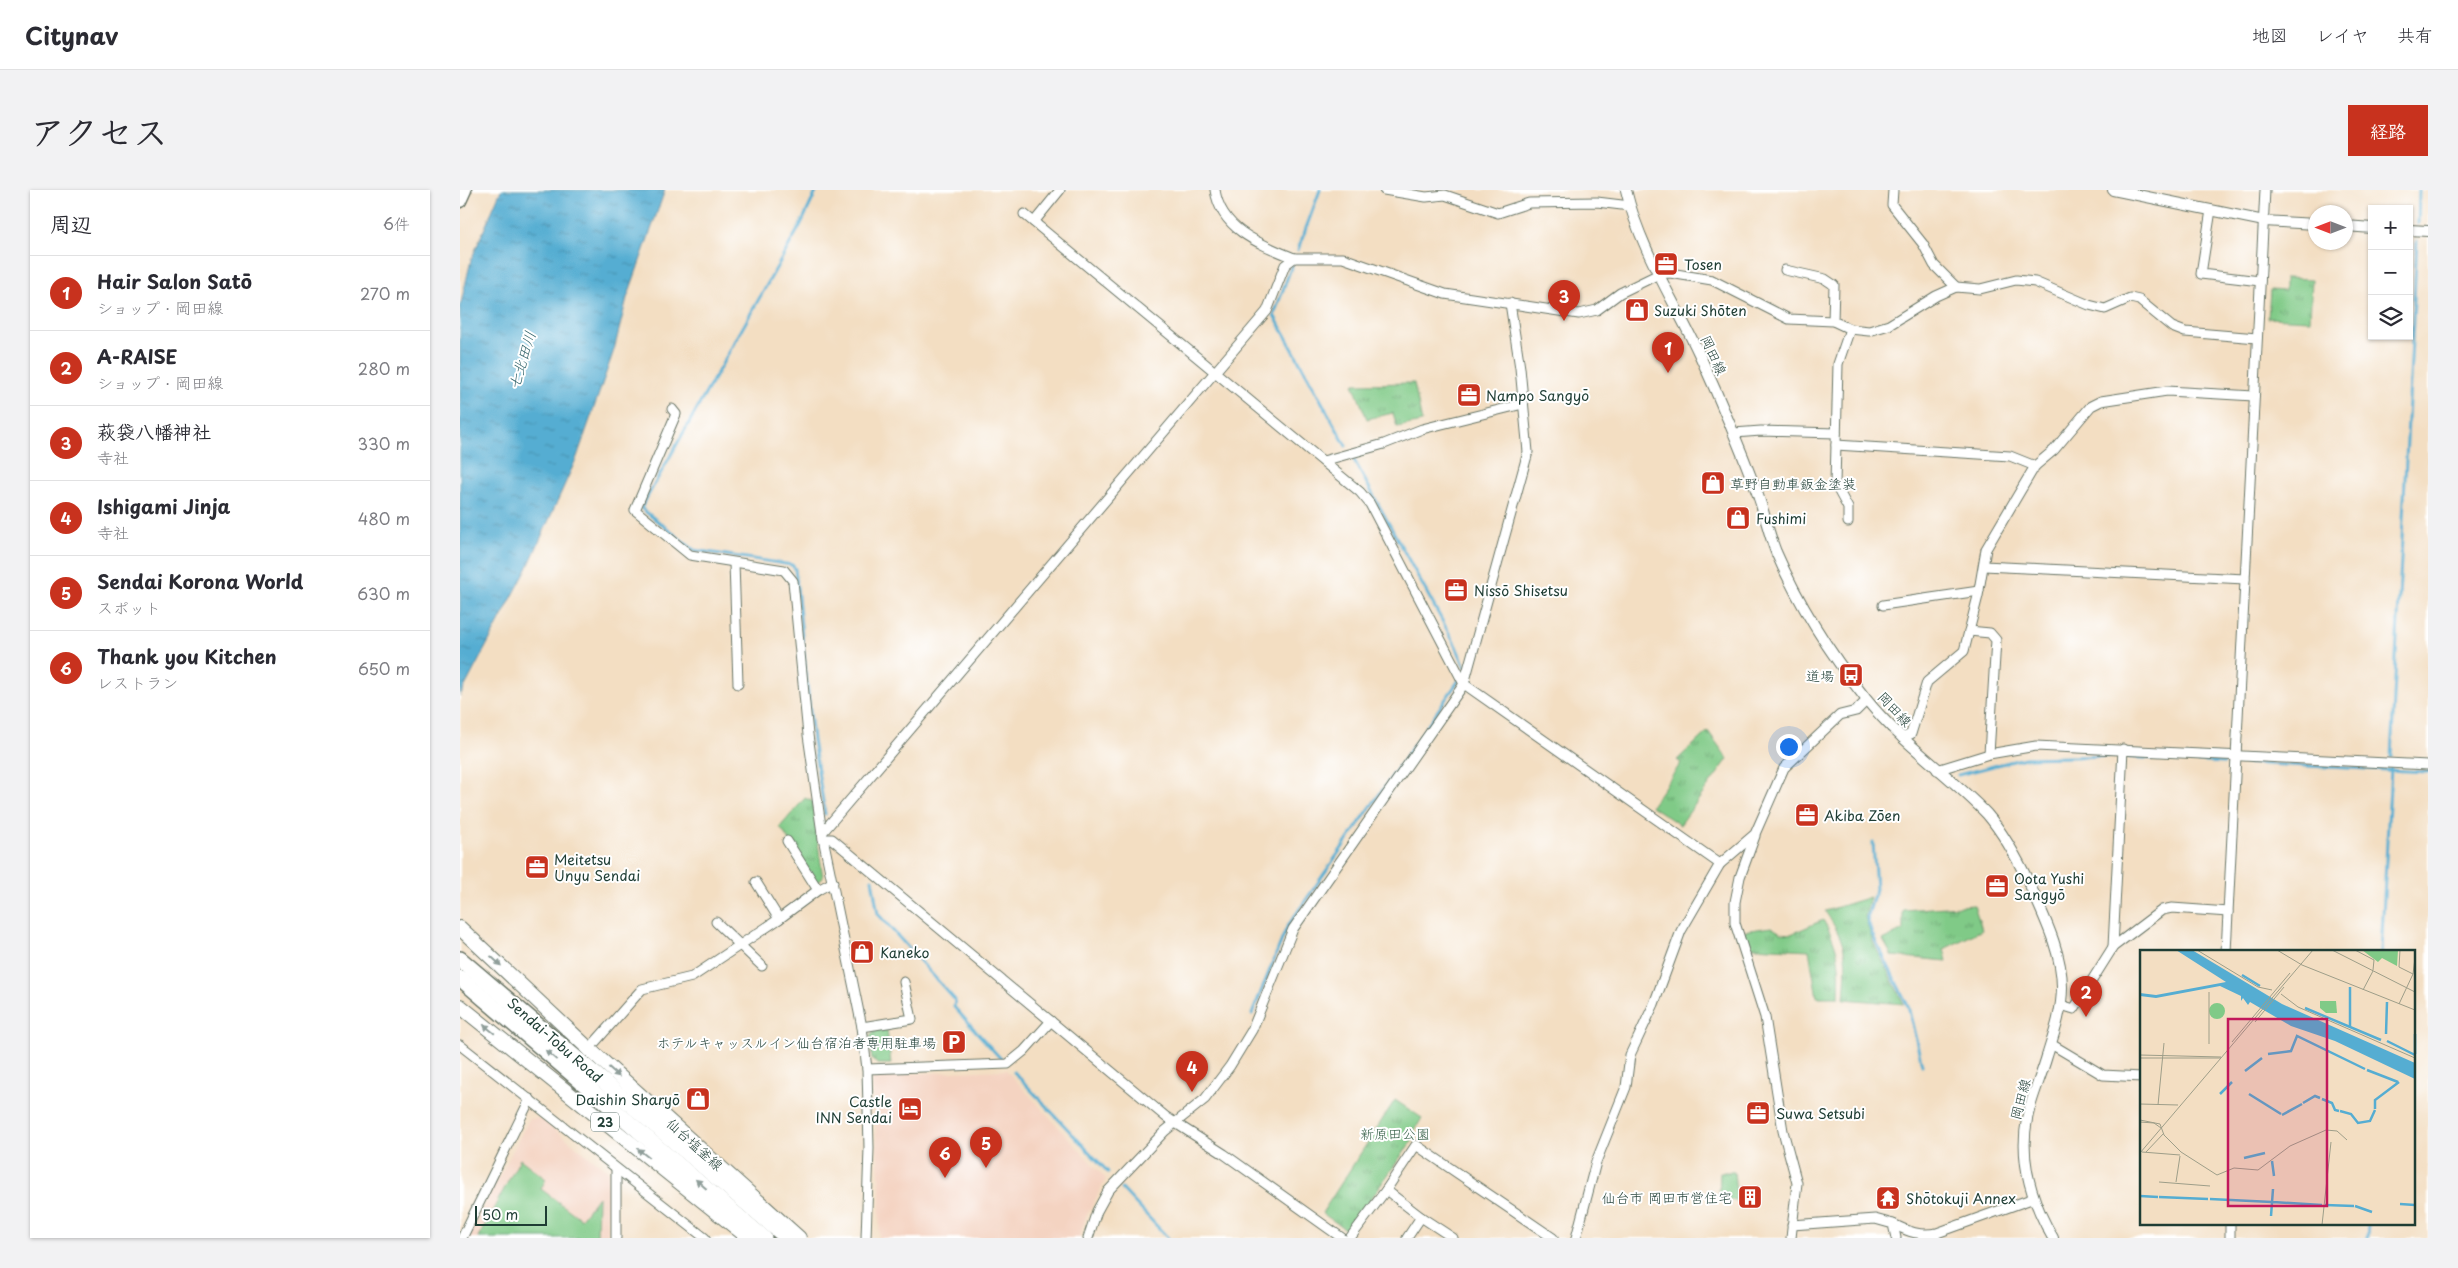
<!DOCTYPE html>
<html lang="ja">
<meta charset="utf-8">
<style>
body{margin:0;font-family:"Playpen Sans","Klee One",sans-serif;background:#f2f2f3;color:#2b2b33}
.controls{position:absolute;right:15px;top:15px;display:grid;overflow:hidden;border-radius:0px;box-shadow:0 1px 4px #0004}
.controls button{width:45px;height:45px;display:grid;place-items:center;padding:0;border:0;border-bottom:1px solid #e1e1e2;background:#fff;color:#2b2b33;font:25px sans-serif}
.compass{position:absolute;left:1848px;top:15px;width:45px;height:45px;border-radius:50%;background:#fff;box-shadow:0 1px 4px #0004;rotate:270deg}
.scale{position:absolute;left:15px;bottom:12px;width:72px;box-sizing:border-box;padding-left:5px;border:2px solid #1f3d34;border-top:0;font-size:14px;line-height:18px;white-space:nowrap;color:#1f3d34;-webkit-text-stroke:4px #fff;paint-order:stroke}
.you{position:absolute;left:1328px;top:556px;width:18px;height:18px;margin:-12px;border:4px solid #fff;border-radius:50%;background:#1a73e8;box-shadow:0 0 0 8px #1a73e833}
.badge{display:grid;place-items:center;width:32px;height:32px;border-radius:50%;background:#c8321e;color:#fff;font-size:16px;font-weight:700}
.pin{position:absolute;translate:-50% -41px;filter:drop-shadow(0 1px 2px #0008)}
.pin::after{content:'';position:absolute;top:26px;width:18px;height:15px;background:inherit;clip-path:polygon(0 0,100% 0,50% 100%)}
.list{margin:0;padding:0;list-style:none}
h2{display:flex;justify-content:space-between;align-items:center;height:65px;margin:0;padding:0 20px;font-size:21px}
h2 small{font-size:16px;font-weight:400;color:#7c7c81}
.list li{display:grid;grid-template-columns:32px 1fr auto;gap:15px;align-items:center;box-sizing:border-box;height:75px;padding:0 20px;border-top:1px solid #e1e1e2}
.list b{display:block;font-size:19px;white-space:nowrap}
.list p{margin:0;font-size:16px;white-space:nowrap;color:#7c7c81}
.list em{font-size:16px;font-style:normal;color:#7c7c81}
.icon{flex:none;width:28px;height:28px;fill:none;stroke:currentColor;stroke-width:2;stroke-linecap:round;stroke-linejoin:round}
.map{position:relative;flex:none;width:1968px;height:1048px;overflow:hidden;border-radius:0px}
header{display:flex;align-items:center;gap:30px;box-sizing:border-box;height:70px;padding:0 25px;background:#fff;border-bottom:1px solid #e1e1e2}
header strong{font-size:24px}
nav{display:flex;gap:28px;margin-inline-start:auto;font-size:18px}
.intro{display:flex;align-items:center;justify-content:space-between;box-sizing:border-box;height:120px;padding:0 30px}
h1{margin:0;font-size:35px}
.button{padding:12px 22px;border-radius:0px;background:#c8321e;color:#fff;font-size:18px;font-weight:700}
main{display:flex;gap:30px;padding:0 30px}
aside{flex:1;background:#fff;border-radius:0px;box-shadow:0 1px 4px #0004}
.map>svg:first-child{display:block}
</style>
<header>
<strong>Citynav</strong>
<nav><a>地図</a><a>レイヤ</a><a>共有</a></nav>
</header>
<div class="intro"><h1>アクセス</h1><a class="button">経路</a></div>
<main>
<aside>
<h2>周辺<small>6件</small></h2>
<ul class="list">
<li><span class="badge">1</span><div><b>Hair Salon Satō</b><p>ショップ · 岡田線</p></div><em>270 m</em></li>
<li><span class="badge">2</span><div><b>A-RAISE</b><p>ショップ · 岡田線</p></div><em>280 m</em></li>
<li><span class="badge">3</span><div><b>萩袋八幡神社</b><p>寺社</p></div><em>330 m</em></li>
<li><span class="badge">4</span><div><b>Ishigami Jinja</b><p>寺社</p></div><em>480 m</em></li>
<li><span class="badge">5</span><div><b>Sendai Korona World</b><p>スポット</p></div><em>630 m</em></li>
<li><span class="badge">6</span><div><b>Thank you Kitchen</b><p>レストラン</p></div><em>650 m</em></li>
</ul>
</aside>
<div class="map">
<svg width="1968" height="1048" viewBox="0 0 1968 1048">
<defs>
<pattern id="grass-tufts" width="24" height="20" patternUnits="userSpaceOnUse" patternTransform="scale(1.25)"><rect width="24" height="20" fill="#80ca87"/><path d="M3 7l-1-3M5 7V3M7 7l1-3M15 17l-1-3M17 17v-4M19 17l1-3" fill="none" stroke="#68a56f"/></pattern>
<pattern id="water-ripples" width="26" height="14" patternUnits="userSpaceOnUse" patternTransform="scale(1.25)"><rect width="26" height="14" fill="#55add2"/><path d="M2 4q2-2 4 0t4 0M15 11q2-2 4 0t4 0" fill="none" stroke="#468eab"/></pattern>
</defs>
<rect width="100%" height="100%" fill="#fff"/>
<filter id="ink" filterUnits="userSpaceOnUse"><feTurbulence type="fractalNoise" baseFrequency=".02" numOctaves="2"/><feDisplacementMap in="SourceGraphic" scale="10" xChannelSelector="R" yChannelSelector="G"/><feConvolveMatrix kernelMatrix="1 2 1 2 8 2 1 2 1" color-interpolation-filters="sRGB"/></filter>
<filter id="wash" filterUnits="userSpaceOnUse"><feTurbulence type="fractalNoise" baseFrequency=".0096" numOctaves="4" result="noise"/><feDisplacementMap in="SourceGraphic" scale="20" xChannelSelector="R" yChannelSelector="G"/><feGaussianBlur stdDeviation="1.12" result="paint"/><feColorMatrix in="noise" values="0 0 0 0 0 0 0 0 0 0 0 0 0 0 0 0 0 1.4 0 .05"/><feComposite in="paint" operator="in"/></filter>
<g filter="url(#wash)">
<rect width="100%" height="100%" fill="#f3dec2"/>
<g fill="#f4d3c1">
<polygon points="546,880 646,989 626,1027 619,1048 419,1048 420,999 412,889 416,885"/>
<polygon points="80,928 148,981 148,1048 8,1048 69,929"/>
</g>
<g fill="url(#grass-tufts)" stroke="#50845e">
<polygon points="1825,88 1852,89 1850,130 1808,128 1810,100 1825,101"/>
<polygon points="954,193 962,232 937,237 933,223 907,229 893,194"/>
<polygon points="1248,541 1268,569 1220,635 1191,616 1221,573 1217,570"/>
<polygon points="345,608 352,611 363,688 357,693 320,637"/>
<path d="M1410,707L1405,727L1413,752L1444,814L1384,809C1387,768 1389,757 1365,721Z"/>
<polygon points="1514,715 1522,740 1484,759 1487,771 1432,766 1423,750 1443,740 1443,720"/>
<path d="M1363,730C1380,757 1380,776 1379,807H1357L1349,760L1293,757L1287,751L1283,741L1311,737L1321,743L1331,744Z"/>
<polygon points="427,839 431,874 418,874 412,870 410,847 414,840"/>
<polygon points="935,910 962,928 953,943 956,945 891,1037 885,1039 862,1023"/>
<polygon points="1260,982 1274,982 1277,1011 1259,1009"/>
</g>
<polygon fill="#80ca87" stroke="#50845e" points="60,969 86,989 81,999 121,1029 138,1007 137,1048 18,1048"/>
<polygon fill="url(#water-ripples)" stroke="#3a7583" points="41,0 205,0 167,108 154,160 117,267 67,379 0,506 0,117 11,70"/>
<g fill="none" stroke-linecap="round" stroke-linejoin="round">
<g stroke="#55add2" stroke-width="3">
<polyline points="357,0 340,36 181,318 234,360 332,375 335,379 353,550 365,624"/>
<polyline points="1958,34 1959,0"/>
<polyline points="838,60 860,0"/>
<polyline points="832,75 814,125 886,256"/>
<polyline points="894,270 996,456 1005,477"/>
<polyline points="1669,567 1764,573"/>
<polyline points="1931,567 1957,51"/>
<polyline points="1785,573 1968,582"/>
<polyline points="1498,585 1565,568 1655,566"/>
<polyline points="1413,652 1416,699 1407,728 1412,744 1448,816 1462,875"/>
<polyline points="412,689 418,724 495,810 494,817 542,870"/>
<polyline points="1921,762 1931,578"/>
<polyline points="792,824 827,737 999,490"/>
<polyline points="554,882 648,982"/>
<polyline points="662,999 708,1048"/>
<polyline points="1907,1048 1908,1034"/>
</g>
</g>
</g>
<g filter="url(#ink)">
<g fill="none" stroke-linecap="round" stroke-linejoin="round">
<defs>
<g id="minor">
<path d="M755,0C761,40 800,54 834,68"/>
<polyline points="924,0 966,7 985,5 1038,23 1069,13 1137,12 1170,16"/>
<polyline points="1433,0 1432,15 1463,54 1474,75 1496,97"/>
<polyline points="1751,20 1741,84 1800,91"/>
<polyline points="564,24 900,302 910,314 1004,494 1260,674"/>
<polyline points="574,32 600,0"/>
<polyline points="1325,80 1365,89 1374,95 1373,131"/>
<polyline points="212,219 216,224 175,320 230,365 324,380 333,391 348,545 362,643 402,837 407,879 409,958 406,1048"/>
<polyline points="1274,243 1301,241 1376,243"/>
<polyline points="1376,255 1550,266 1575,276"/>
<polyline points="863,271 924,254 962,239 1063,214"/>
<polyline points="1388,332 1388,318 1375,294 1378,174 1390,139"/>
<polyline points="274,373 278,494"/>
<polyline points="1524,376 1785,389"/>
<polyline points="1423,415 1519,401"/>
<polyline points="1509,441 1530,443 1536,450 1529,564"/>
<polyline points="1442,548 1451,544 1467,492 1504,461 1518,406 1526,359 1575,276 1594,260 1631,216 1641,211 1707,201 1794,206"/>
<polyline points="1477,580 1529,564 1576,556 1968,575"/>
<polyline points="362,643 807,121 825,75 834,68 883,68 985,104 1119,124 1137,120 1160,103 1199,84 1210,83 1252,90 1329,129 1373,131 1390,139 1409,141 1429,135 1476,106 1496,97 1520,99 1556,90 1575,92 1629,115 1645,119 1670,108 1679,110 1712,137 1725,142 1797,148"/>
<polyline points="1295,646 1280,687 1275,712 1275,733 1305,827 1323,941 1337,993 1331,1048"/>
<polyline points="363,649 372,649 706,927 764,964 882,1048"/>
<polyline points="327,651 358,700"/>
<polyline points="296,692 319,729"/>
<polyline points="256,732 302,776"/>
<polyline points="1653,757 1663,559"/>
<polyline points="1766,762 1805,0"/>
<polyline points="1601,815 1614,819 1653,757 1702,720 1712,718 1768,722"/>
<polyline points="402,837 452,829 444,792"/>
<polyline points="1591,854 1643,885 1682,887"/>
<polyline points="0,855 245,1048"/>
<polyline points="129,859 182,799 232,787 319,729 358,700 373,692"/>
<polyline points="407,879 548,874 564,861 591,831"/>
<polyline points="156,979 156,1048"/>
<polyline points="926,1000 961,1027 947,1048"/>
<polyline points="961,1027 993,1048"/>
<path d="M1433,1034C1449,1042 1459,1046 1477,1043L1574,1008"/>
<polyline points="1332,1035 1415,1029 1433,1034 1436,1048"/>
<polyline points="2,1048 70,909"/>
<polyline points="628,1048 637,1021 648,1001 705,941 745,909 770,876 792,840 833,739 1004,494 1068,262 1060,178 1050,113"/>
<polyline points="890,1048 926,1000 956,955 1093,1048"/>
<polyline points="1116,1048 1136,972 1166,897 1170,865 1194,814 1221,741 1260,674 1295,644 1324,578 1380,525 1396,521 1407,510"/>
<polyline points="1770,1048 1770,1034"/>
</g>
<g id="tertiary">
<path d="M1166,0C1180,60 1216,113 1241,168C1261,212 1279,255 1296,300C1304,320 1308,342 1316,362C1339,415 1371,465 1406,509C1441,553 1489,584 1527,624C1545,645 1558,670 1570,695C1584,727 1602,762 1602,797C1602,821 1594,844 1587,866C1581,887 1571,908 1567,929C1559,971 1572,1012 1593,1048"/>
<polyline points="1653,0 1804,31 1856,34"/>
<polyline points="1886,36 1912,38"/>
<polyline points="1949,40 1968,41"/>
</g>
<polyline id="secondary" points="0,11 5,0"/>
<g id="primary">
<polyline points="0,738 129,859 339,1048"/>
<polyline points="0,816 289,1048"/>
</g>
<g id="motorway">
<polyline points="0,769 327,1048"/>
<polyline points="0,788 304,1048"/>
</g>
</defs>
<use href="#minor" stroke="#697566" stroke-width="11"/>
<use href="#tertiary" stroke="#697566" stroke-width="12"/>
<use href="#secondary" stroke="#697566" stroke-width="15"/>
<use href="#primary" stroke="#697566" stroke-width="16"/>
<use href="#motorway" stroke="#697566" stroke-width="18"/>
<use href="#minor" stroke="#fff" stroke-width="9"/>
<use href="#tertiary" stroke="#fff" stroke-width="10"/>
<use href="#secondary" stroke="#fff" stroke-width="12"/>
<use href="#primary" stroke="#fff" stroke-width="14"/>
<use href="#motorway" stroke="#fff" stroke-width="15"/>
</g>
<defs><path id="oneway-solid" d="M-6-.8H1V-3.2L6.5 0L1 3.2V.8H-6Z" transform="scale(1.25)"/></defs>
<g fill="#8f9e9a">
<use href="#oneway-solid" transform="translate(36 771) rotate(43)"/>
<use href="#oneway-solid" transform="translate(29 839) rotate(-141)"/>
<use href="#oneway-solid" transform="translate(91 865) rotate(-139)"/>
<use href="#oneway-solid" transform="translate(154 882) rotate(42)"/>
<use href="#oneway-solid" transform="translate(183 963) rotate(-141)"/>
<use href="#oneway-solid" transform="translate(241 994) rotate(-139)"/>
</g>
</g>
<defs>
<symbol id="office-square" viewBox="-11 -11 22 22"><rect x="-9" y="-9" width="18" height="18" rx="4" fill="#c8321e" stroke="#fff"/><path d="M-6-3h4V-5.5h4V-3h4V5H-6ZM-1-4.5V-3h2v-1.5ZM-6 0V1H6V0Z" fill="#fff"/></symbol>
<symbol id="shop-square" viewBox="-11 -11 22 22"><rect x="-9" y="-9" width="18" height="18" rx="4" fill="#c8321e" stroke="#fff"/><path d="M-5-2.5h2.3a2.7 3.5 0 0 1 5.4 0H5L5.5 6h-11ZM-1.5-2.5h3a1.5 2.3 0 0 0-3 0Z" fill="#fff"/></symbol>
<symbol id="bus-square" viewBox="-11 -11 22 22"><rect x="-9" y="-9" width="18" height="18" rx="4" fill="#c8321e" stroke="#fff"/><path d="M-5-6H5V4H4V6H2V4H-2V6H-4V4H-5ZM-3.5-4V0h7V-4ZM-3.5 1.2v1.5H-2V1.2ZM2 1.2v1.5H3.5V1.2Z" fill="#fff"/></symbol>
<symbol id="parking-square" viewBox="-11 -11 22 22"><rect x="-9" y="-9" width="18" height="18" rx="4" fill="#c8321e" stroke="#fff"/><path d="M-3.5-5.5H1a3.5 3.5 0 0 1 0 7H-1V5.5H-3.5ZM-1-3.4V-.6H.8a1.4 1.4 0 0 0 0-2.8Z" fill="#fff"/></symbol>
<symbol id="hotel-square" viewBox="-11 -11 22 22"><rect x="-9" y="-9" width="18" height="18" rx="4" fill="#c8321e" stroke="#fff"/><path d="M-6-4.5h1.5V1H6V5H4.5V3h-9V5H-6ZM-4 0a1.8 1.8 0 1 1 3.6 0ZM.5 0V-2.5h3Q6-2.5 6 0Z" fill="#fff"/></symbol>
<symbol id="building-square" viewBox="-11 -11 22 22"><rect x="-9" y="-9" width="18" height="18" rx="4" fill="#c8321e" stroke="#fff"/><path d="M-4-6H4V6H1V3H-1V6H-4ZM-2.5-4.3h1.7v1.8h-1.7ZM.8-4.3h1.7v1.8H.8ZM-2.5-1h1.7V.8h-1.7ZM.8-1h1.7V.8H.8Z" fill="#fff"/></symbol>
<symbol id="temple-square" viewBox="-11 -11 22 22"><rect x="-9" y="-9" width="18" height="18" rx="4" fill="#c8321e" stroke="#fff"/><path d="M0-6L5-2H3V0L6.5 2.5H4V6H1.5V3h-3V6H-4V2.5H-6.5L-3 0V-2H-5Z" fill="#fff"/></symbol>
</defs>
<g fill-rule="evenodd">
<use href="#office-square" x="1192" y="60" width="28" height="28"/>
<use href="#shop-square" x="1163" y="106" width="28" height="28"/>
<use href="#office-square" x="995" y="191" width="28" height="28"/>
<use href="#shop-square" x="1239" y="279" width="28" height="28"/>
<use href="#shop-square" x="1264" y="314" width="28" height="28"/>
<use href="#office-square" x="982" y="386" width="28" height="28"/>
<use href="#bus-square" x="1377" y="471" width="28" height="28"/>
<use href="#office-square" x="1333" y="611" width="28" height="28"/>
<use href="#office-square" x="63" y="663" width="28" height="28"/>
<use href="#office-square" x="1523" y="682" width="28" height="28"/>
<use href="#shop-square" x="388" y="748" width="28" height="28"/>
<use href="#parking-square" x="480" y="838" width="28" height="28"/>
<use href="#shop-square" x="224" y="895" width="28" height="28"/>
<use href="#hotel-square" x="436" y="905" width="28" height="28"/>
<use href="#office-square" x="1284" y="909" width="28" height="28"/>
<use href="#building-square" x="1276" y="993" width="28" height="28"/>
<use href="#temple-square" x="1414" y="994" width="28" height="28"/>
</g>
<g text-anchor="middle" dominant-baseline="central" stroke-width="4" stroke-linejoin="round" paint-order="stroke">
<rect fill="#fff" stroke="#627771" stroke-width="1" x="131" y="922.5" width="28" height="19" rx="4"/>
<g font-size="12" font-weight="bold" fill="#1f3d34">
<text x="145" y="932">23</text>
</g>
<g font-size="14" fill="#1f3d34" stroke="#fff" text-anchor="start">
<text x="1224" y="74">Tosen</text>
<text x="1194" y="120">Suzuki Shōten</text>
<text x="1026" y="205">Nampo Sangyō</text>
<text x="1270" y="293">草野自動車鈑金塗装</text>
<text x="1296" y="328">Fushimi</text>
<text x="1014" y="400">Nissō Shisetsu</text>
<text x="1374" y="485" text-anchor="end">道場</text>
<text x="1364" y="625">Akiba Zōen</text>
<text x="94" y="669">Meitetsu<tspan x="94" dy="16">Unyu Sendai</tspan></text>
<text x="1554" y="688">Oota Yushi<tspan x="1554" dy="16">Sangyō</tspan></text>
<text x="420" y="762">Kaneko</text>
<text x="476" y="852" text-anchor="end">ホテルキャッスルイン仙台宿泊者専用駐車場</text>
<text x="220" y="909" text-anchor="end">Daishin Sharyō</text>
<text x="432" y="911" text-anchor="end">Castle<tspan x="432" dy="16">INN Sendai</tspan></text>
<text x="1316" y="923">Suwa Setsubi</text>
<text x="1272" y="1007" text-anchor="end">仙台市 岡田市営住宅</text>
<text x="1446" y="1008">Shōtokuji Annex</text>
</g>
<g font-size="14" fill="#1f3d34" stroke="#fff">
<text transform="translate(1254 165) rotate(65)">岡田線</text>
<text transform="translate(1435 519) rotate(47)">岡田線</text>
<text transform="translate(95 850) rotate(41)">Sendai-Tobu Road</text>
<text transform="translate(1560 909) rotate(-75)">岡田線</text>
<text transform="translate(235 954) rotate(42)">仙台塩釜線</text>
</g>
<g font-size="14" fill="#376049" stroke="#fff">
<text x="935" y="943">新原田公園</text>
</g>
<g font-size="15" font-style="italic" fill="#32646b" stroke="#fff">
<text transform="translate(61 170) rotate(-73)">七北田川</text>
</g>
</g>
<g transform="translate(1680 760)">
<rect width="275" height="275" fill="#f3dec2"/>
<path d="M222,0H258L257,16L242,8L238,12ZM69 61a8 8 0 1 1 16 0a8 8 0 1 1-16 0Z" fill="#80ca87"/>
<path d="M180,51H196L197,63H186L180,58Z" fill="#80ca87"/>
<path d="M36,0H52L142,54L275,113V129L195,91L151,76L110,52L108,55L103,48L101,51V46L80,36L16,48L0,46V43L16,45L86,32Z" fill="#55add2"/>
<path fill="none" stroke="#55add2" stroke-width="2.5" d="M102,25L120,36M165,58L241,90M210,76V37M246,84L247,52M247,91L275,105M128,104L151,101L157,86L225,119M275,104V84M227,120L258,132M105,121L122,108M80,144L92,132M109,144L141,164M182,149L192,153L195,160L199,161M163,153L175,146L180,148M235,159V150L259,132M200,161L211,164L218,173L230,171L235,160M142,165L162,154M104,208L125,203M132,211L134,226M0,246L18,247M19,247L68,249M70,249L132,252M133,252L182,255M260,254L275,255M185,255L214,256M215,256L232,262M131,266L133,239"/>
<path fill="none" stroke="#9e9e89" stroke-width="1" d="M57,0L118,37L132,40M137,0L162,15L275,60M192,0L275,42M215,0L234,10L233,20M260,0L259,17L273,24M223,40L233,21M69,42V94M141,44L158,57L275,108M259,54L273,24L275,8M115,72L144,37M92,92L150,23M0,105L81,107M0,108H81M0,154L38,155M18,155L24,93M0,170L20,174L24,185L41,202L77,225L94,218L118,220L150,196L186,180L197,181L207,190M0,172L14,173L21,178M2,202L40,205M6,202L24,183M0,203L173,0M19,232L70,236M36,232L40,206M182,275L191,192"/>
<path fill="#c2185b" fill-opacity="0.15" stroke="#c2185b" stroke-width="2.5" d="M88,69H187V256H88Z"/>
<rect width="275" height="275" fill="none" stroke="#1f3d34" stroke-width="2.5"/>
</g>
</svg>
<div class="controls">
<button>+</button>
<button>−</button>
<button><svg class="icon" aria-label="layers" viewBox="0 0 24 24"><path d="M12 4l9 5-9 5-9-5zM3 14l9 5 9-5"/></svg></button>
</div>
<svg class="compass" viewBox="-18 -18 36 36"><path d="M0-13l5 13h-10z" fill="#e53935"/><path d="M0 13l5-13h-10z" fill="#7c7c81"/></svg>
<div class="scale">50 m</div>
<div class="you"></div>
<div class="pin badge" style="left:1208px;top:183px">1</div>
<div class="pin badge" style="left:1626px;top:827px">2</div>
<div class="pin badge" style="left:1104px;top:131px">3</div>
<div class="pin badge" style="left:732px;top:902px">4</div>
<div class="pin badge" style="left:526px;top:978px">5</div>
<div class="pin badge" style="left:485px;top:988px">6</div>
</div>
</main>
